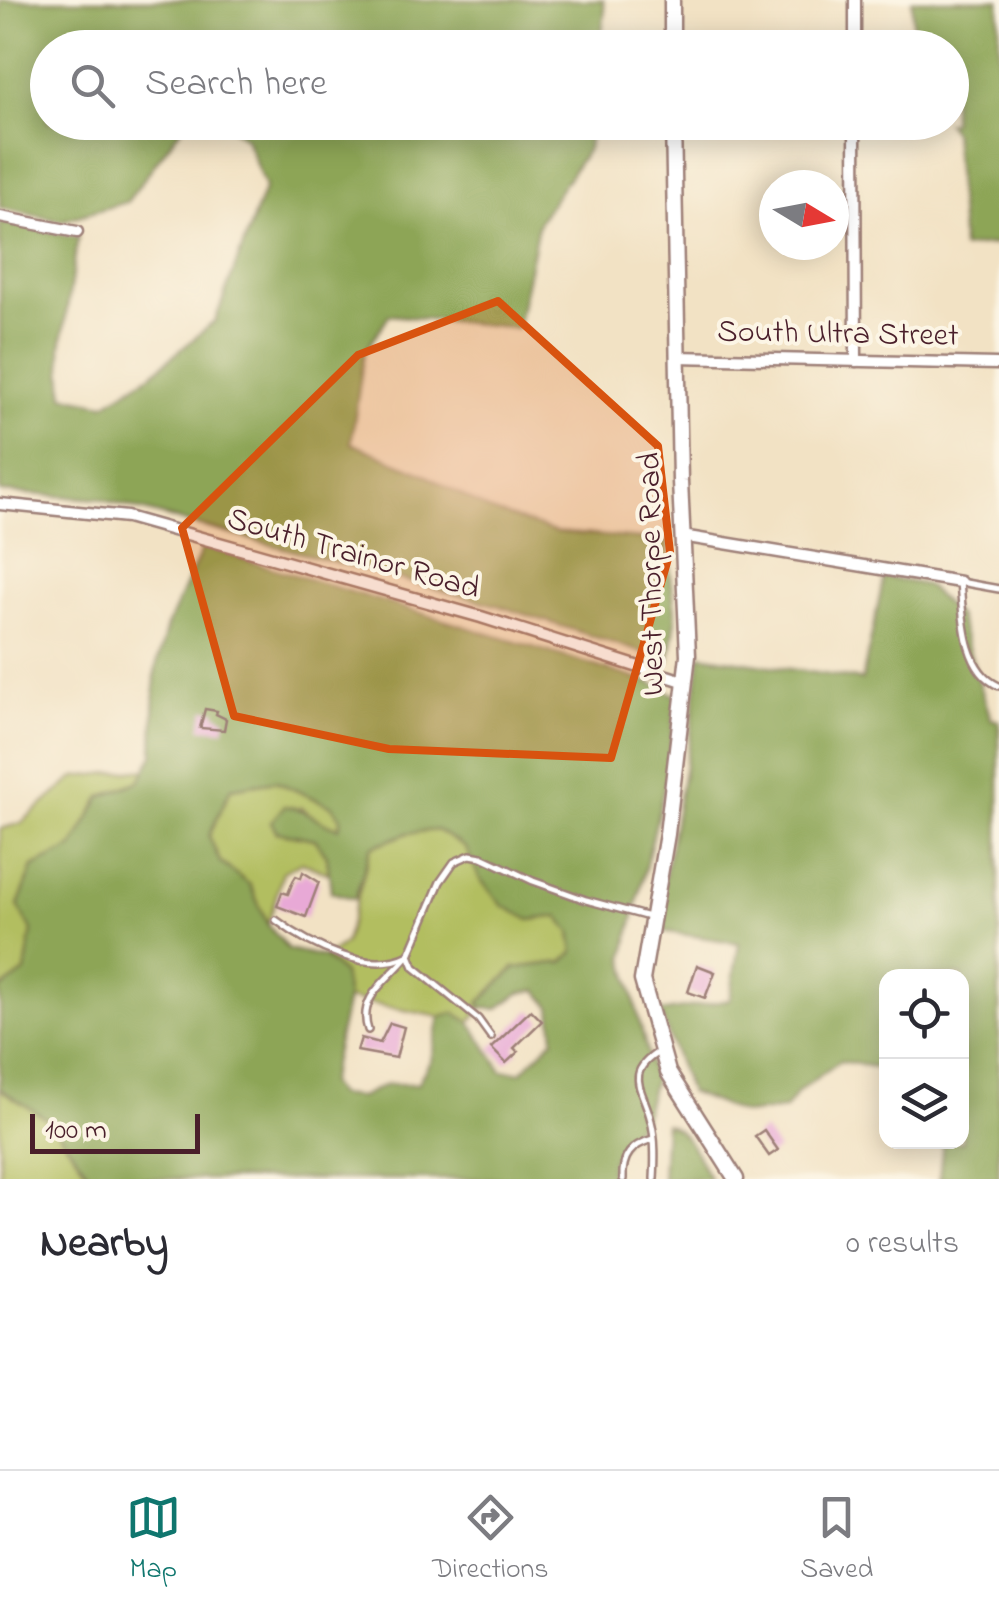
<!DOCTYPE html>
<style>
body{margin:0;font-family:"Indie Flower",sans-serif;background:#f2f2f3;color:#2b2b33}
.controls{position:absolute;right:30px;bottom:30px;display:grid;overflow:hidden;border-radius:20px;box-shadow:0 5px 25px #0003}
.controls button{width:90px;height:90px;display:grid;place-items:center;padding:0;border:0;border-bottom:2px solid #e1e1e2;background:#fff;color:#2b2b33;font:50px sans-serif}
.compass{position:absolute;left:759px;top:170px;width:90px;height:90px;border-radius:50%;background:#fff;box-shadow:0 5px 25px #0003;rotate:100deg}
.scale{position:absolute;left:30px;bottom:25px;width:170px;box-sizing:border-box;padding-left:10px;border:5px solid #4a1f2b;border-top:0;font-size:28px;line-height:35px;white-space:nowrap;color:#4a1f2b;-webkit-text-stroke:8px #fcf5e5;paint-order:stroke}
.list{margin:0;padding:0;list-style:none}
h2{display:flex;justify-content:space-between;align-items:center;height:130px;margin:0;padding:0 40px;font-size:42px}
h2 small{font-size:32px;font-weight:400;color:#7c7c81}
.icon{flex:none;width:55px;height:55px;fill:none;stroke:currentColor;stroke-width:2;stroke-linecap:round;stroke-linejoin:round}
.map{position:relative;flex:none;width:999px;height:1179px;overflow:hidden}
.search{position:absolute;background:#fff;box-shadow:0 5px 25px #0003;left:30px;right:30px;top:30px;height:110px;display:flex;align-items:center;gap:25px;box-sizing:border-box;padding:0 35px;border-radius:55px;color:#7c7c81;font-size:38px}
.sheet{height:290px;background:#fff}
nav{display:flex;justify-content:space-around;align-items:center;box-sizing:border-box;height:140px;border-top:2px solid #e1e1e2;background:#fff;font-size:28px;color:#7c7c81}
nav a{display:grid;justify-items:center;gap:5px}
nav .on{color:#0f766e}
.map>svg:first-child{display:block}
</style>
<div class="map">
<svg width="999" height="1179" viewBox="0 0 999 1179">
<rect width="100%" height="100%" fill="#fcf5e5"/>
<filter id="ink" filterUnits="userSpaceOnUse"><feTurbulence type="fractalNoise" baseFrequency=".01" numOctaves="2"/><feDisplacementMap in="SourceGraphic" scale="20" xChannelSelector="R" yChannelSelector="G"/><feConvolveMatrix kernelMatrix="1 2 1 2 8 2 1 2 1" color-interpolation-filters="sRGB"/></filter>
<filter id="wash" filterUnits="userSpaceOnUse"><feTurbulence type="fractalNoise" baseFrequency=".0048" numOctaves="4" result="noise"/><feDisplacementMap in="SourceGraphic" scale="40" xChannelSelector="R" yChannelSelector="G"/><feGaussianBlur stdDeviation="2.25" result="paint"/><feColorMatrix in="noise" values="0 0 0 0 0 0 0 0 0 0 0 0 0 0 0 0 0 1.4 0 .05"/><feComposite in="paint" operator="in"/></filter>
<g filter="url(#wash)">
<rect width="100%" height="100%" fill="#f2e2c4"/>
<g fill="#b2be60" stroke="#7e6e46" stroke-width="2.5">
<polygon points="146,769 140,781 101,797 74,847 33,867 32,930 25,972 0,990 0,829 21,823 75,777"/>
<polygon points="275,781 332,806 341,818 339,828 324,825 301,807 277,832 315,839 327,856 329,874 302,862 283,872 268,925 250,885 220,862 209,836 231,788"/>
<polygon points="437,830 466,848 480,879 530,920 559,916 571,932 574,953 563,962 514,968 480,1002 482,1008 470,1022 455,1013 440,1017 347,999 343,974 324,957 345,943 371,847 408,833"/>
<polygon points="0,1089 49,1120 93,1179 0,1179"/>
</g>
<g fill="#8da556" stroke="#6c6240" stroke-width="2.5" fill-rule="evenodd">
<polygon points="0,0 603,0 605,10 600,47 48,48 48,122 185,123 127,202 61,221 0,208"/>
<polygon points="912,0 999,0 999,244 962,248 953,132 946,123 952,122 952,48 914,47"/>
<polygon points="225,123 591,123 588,148 539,221 517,328 389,315 364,353 351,443 420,472 489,510 555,532 667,541 676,620 669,661 496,605 99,499 0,492 0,222 78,237 61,348 64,396 105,404 153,373 215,321 265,187 246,139"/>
<path d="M203,547L651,683L677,696L667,776L624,958L654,1080L643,1119L627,1136L611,1163L610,1179H93L49,1120L0,1089V990L25,972L32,930L18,906L33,867L73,847L101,797L140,781L153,755L155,672L167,626ZM275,781L332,806L341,818L339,828C316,822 308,808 284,806L271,822L277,832L315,839L327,856L331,892L355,899L371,847L408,833L437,830L466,848L480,879L502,905L530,920L559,916L571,932L574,952L563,962L515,968L479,1003L482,1008L497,1009L520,993L537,990L551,1007L554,1039L521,1072L502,1071L470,1022L454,1013L440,1017L431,1060L417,1084H387L360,1097L337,1095L329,1083L347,999L343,974L324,957L288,949L268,925L250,885L220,862L209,836L231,788Z"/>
<polygon points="884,577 926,585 958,616 991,719 999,721 999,1179 939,1179 943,1142 962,1142 962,976 886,976 886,1069 840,1061 799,1091 785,1109 744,1114 689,1092 660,1012 730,1000 739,943 655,930 691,732 700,655 862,680"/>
<path d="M665,1124C688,1129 699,1161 710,1179H662Z"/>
</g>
<g id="blocks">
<g fill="#e8a9d6">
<polygon points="205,709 217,711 216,714 226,719 224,730 200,728"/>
<polygon points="303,872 319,882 306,917 277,906 282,892 288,894 293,881 296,876 301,878"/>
<polygon points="697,965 715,972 705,998 688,992"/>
<polygon points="531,1010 542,1021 514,1048 518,1052 506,1063 491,1048"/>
<polygon points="390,1023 404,1027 396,1058 357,1051 361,1038 380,1043"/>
<polygon points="764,1130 778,1150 769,1156 755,1136"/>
</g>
</g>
</g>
<g filter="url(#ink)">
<use href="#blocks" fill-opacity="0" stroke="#9e8078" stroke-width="2.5"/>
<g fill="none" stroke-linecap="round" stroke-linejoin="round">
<defs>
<g id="lane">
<path d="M999,589L960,582C963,616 963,671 999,686"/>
<path d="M276,920C309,945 369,976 409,955"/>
<path d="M368,1030C357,997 388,980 407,957"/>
<polyline points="491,1037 478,1019 414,967 409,955 440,882 454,862 470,855 482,857 533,881 586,900 649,917"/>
<path d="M623,1179C622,1156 631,1145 653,1139"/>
<path d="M654,1179C655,1161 656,1139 651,1121C644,1089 622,1074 660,1051"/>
</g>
<g id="street">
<polyline points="855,0 855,48"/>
<polyline points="855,122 856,361"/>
<polyline points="0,217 77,232"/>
<polyline points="677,357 997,364"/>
<polyline points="0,504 127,517 481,617 686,682"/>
<polyline points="682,536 960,582"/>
</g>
<g id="secondary">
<polyline points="672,48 672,0"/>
<polyline points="673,122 680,481 688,655 667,834 642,980 668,1072 736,1179"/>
</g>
</defs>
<use href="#lane" stroke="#9e8078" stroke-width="10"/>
<use href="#street" stroke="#9e8078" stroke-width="15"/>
<use href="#secondary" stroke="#9e8078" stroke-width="19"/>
<use href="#lane" stroke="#fff" stroke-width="5"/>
<use href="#street" stroke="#fff" stroke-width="10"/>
<use href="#secondary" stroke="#fff" stroke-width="14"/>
</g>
</g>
<path fill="#d8530f" fill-opacity="0.2" stroke="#d8530f" stroke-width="8" stroke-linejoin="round" d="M498,301L658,446L670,552L611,758L389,749L234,716L182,528L358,355Z"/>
<g text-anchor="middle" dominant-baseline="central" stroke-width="8" stroke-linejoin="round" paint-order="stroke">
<g font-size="32" fill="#4a1f2b" stroke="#fcf5e5">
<text transform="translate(838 335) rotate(1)">South Ultra Street</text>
<text transform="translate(353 555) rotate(16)">South Trainor Road</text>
<text transform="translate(653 574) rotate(-91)">West Thorpe Road</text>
</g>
</g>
</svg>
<div class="controls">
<button><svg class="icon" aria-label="locate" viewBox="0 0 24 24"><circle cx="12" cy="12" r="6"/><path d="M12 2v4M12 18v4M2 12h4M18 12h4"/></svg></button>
<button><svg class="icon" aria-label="layers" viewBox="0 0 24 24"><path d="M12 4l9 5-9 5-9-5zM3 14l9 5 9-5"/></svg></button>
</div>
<svg class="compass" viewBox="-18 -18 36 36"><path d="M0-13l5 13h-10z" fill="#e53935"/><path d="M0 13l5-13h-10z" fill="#7c7c81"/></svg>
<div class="scale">100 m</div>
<div class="search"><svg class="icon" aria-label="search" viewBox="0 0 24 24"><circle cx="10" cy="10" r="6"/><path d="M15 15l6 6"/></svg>Search here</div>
</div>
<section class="sheet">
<h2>Nearby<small>0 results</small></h2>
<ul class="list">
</ul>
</section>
<nav>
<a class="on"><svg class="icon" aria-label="map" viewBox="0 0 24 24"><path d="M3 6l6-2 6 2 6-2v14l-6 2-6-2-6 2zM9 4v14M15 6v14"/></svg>Map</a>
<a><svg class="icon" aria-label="directions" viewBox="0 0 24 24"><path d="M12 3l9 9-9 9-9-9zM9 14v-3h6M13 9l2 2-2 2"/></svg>Directions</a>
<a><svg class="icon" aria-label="saved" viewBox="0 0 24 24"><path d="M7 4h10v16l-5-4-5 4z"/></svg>Saved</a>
</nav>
